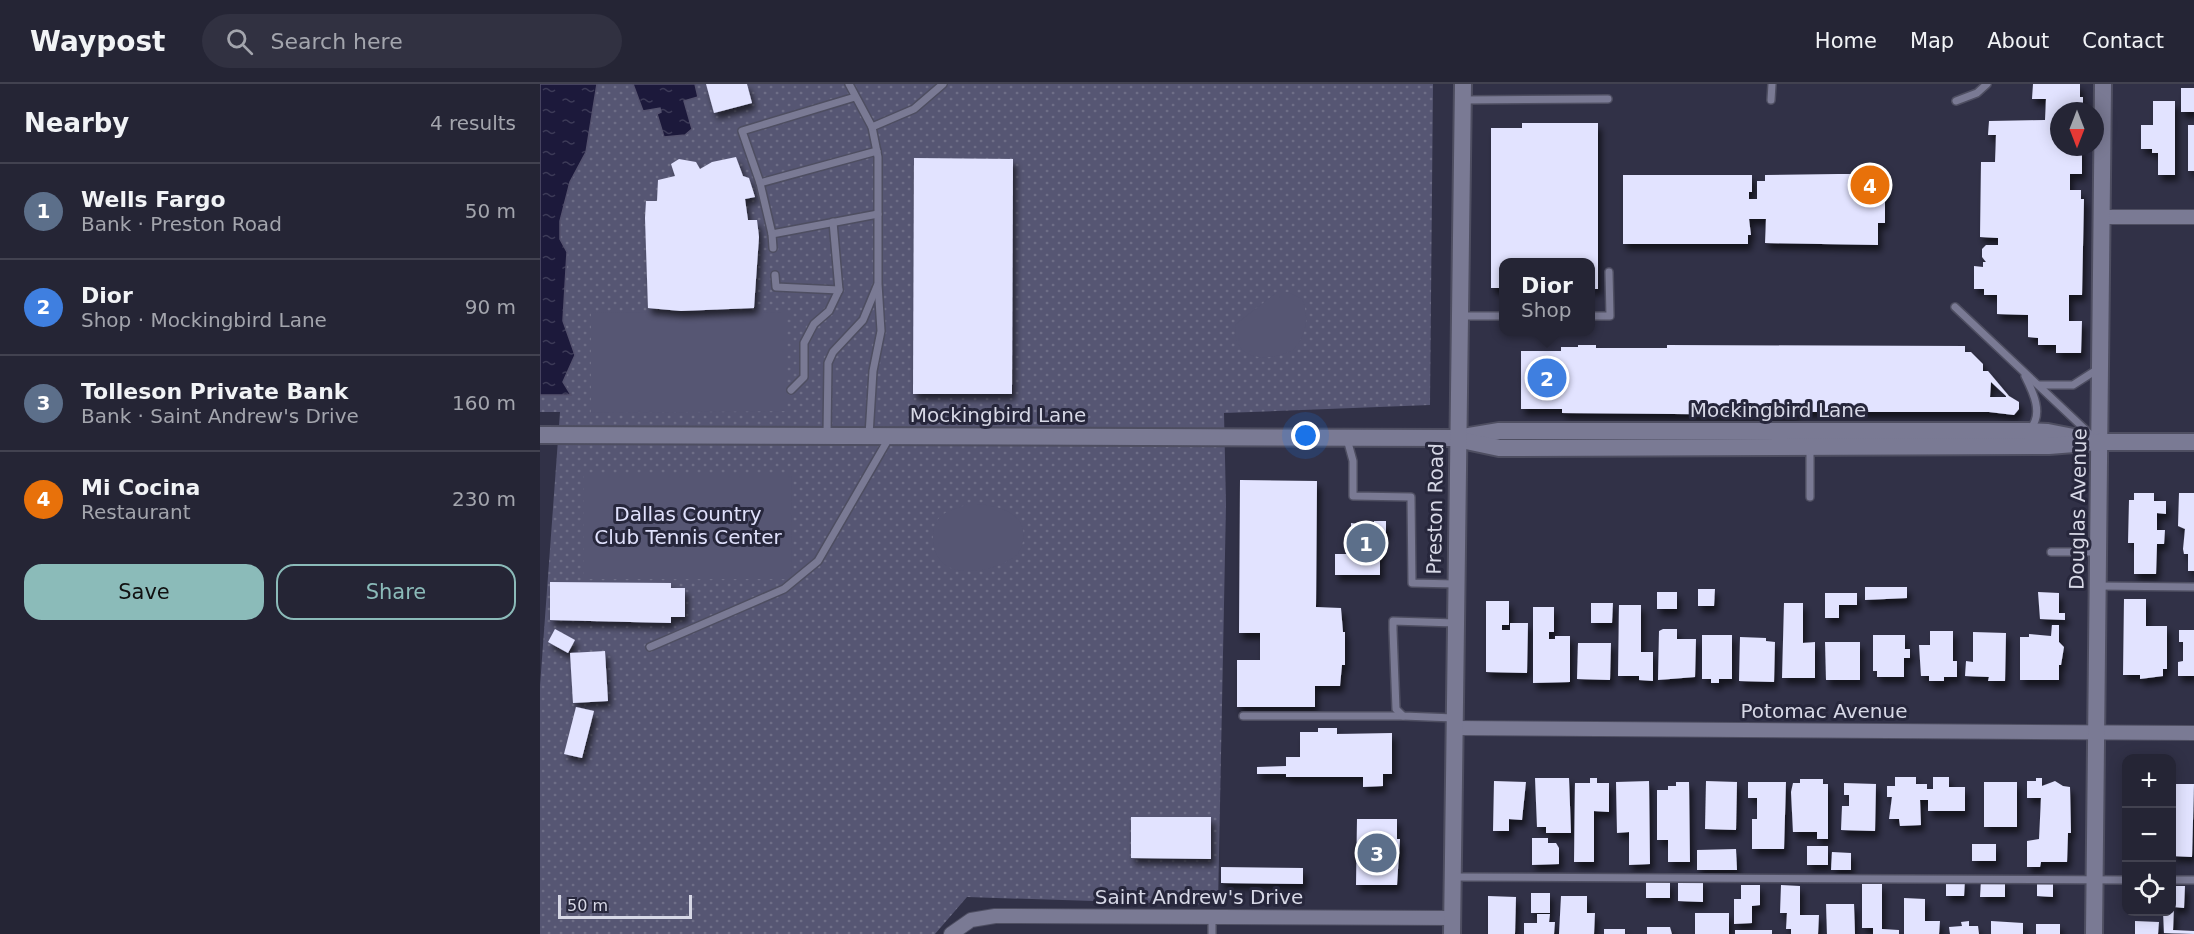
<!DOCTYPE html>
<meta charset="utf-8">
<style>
body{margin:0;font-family:"DejaVu Sans",sans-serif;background:#313141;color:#f1f3f6}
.controls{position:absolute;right:18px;bottom:18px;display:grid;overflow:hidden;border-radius:12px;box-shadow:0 3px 15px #0003}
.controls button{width:54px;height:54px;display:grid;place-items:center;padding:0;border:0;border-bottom:2px solid #424250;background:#252535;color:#f1f3f6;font:30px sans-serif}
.compass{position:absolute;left:1510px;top:18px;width:54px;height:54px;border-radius:50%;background:#252535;box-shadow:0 3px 15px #0003;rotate:180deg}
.scale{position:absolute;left:18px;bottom:15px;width:134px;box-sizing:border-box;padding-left:6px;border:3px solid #d7d8e6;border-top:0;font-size:16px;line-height:21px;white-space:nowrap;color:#d7d8e6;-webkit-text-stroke:4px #27273c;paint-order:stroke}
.you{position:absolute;left:766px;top:352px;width:21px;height:21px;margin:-15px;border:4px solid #fff;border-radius:50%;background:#1a73e8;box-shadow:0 0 0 9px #1a73e833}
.badge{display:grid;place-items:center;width:39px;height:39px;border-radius:50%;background:#8bbbb9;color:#fff;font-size:20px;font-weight:700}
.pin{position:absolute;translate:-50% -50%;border:3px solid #fff;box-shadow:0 2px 6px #0006}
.popup{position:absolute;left:959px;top:174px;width:96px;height:78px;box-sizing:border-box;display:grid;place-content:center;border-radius:12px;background:#252535;filter:drop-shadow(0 2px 4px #0005);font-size:20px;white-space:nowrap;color:#a3a5ad}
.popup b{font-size:22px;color:#f1f3f6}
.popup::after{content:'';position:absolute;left:50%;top:100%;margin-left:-12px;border:12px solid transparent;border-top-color:#252535}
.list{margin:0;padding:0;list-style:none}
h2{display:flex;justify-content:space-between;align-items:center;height:78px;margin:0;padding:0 24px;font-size:26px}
h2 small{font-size:20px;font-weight:400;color:#a3a5ad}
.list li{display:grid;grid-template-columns:39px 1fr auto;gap:18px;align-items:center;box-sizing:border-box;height:96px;padding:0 24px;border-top:2px solid #424250}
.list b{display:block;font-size:22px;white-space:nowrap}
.list p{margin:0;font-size:20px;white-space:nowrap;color:#a3a5ad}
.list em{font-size:20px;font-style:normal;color:#a3a5ad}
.actions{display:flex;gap:12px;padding:18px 24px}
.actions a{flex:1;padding:14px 0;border:2px solid #8bbbb9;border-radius:18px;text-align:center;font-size:21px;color:#8bbbb9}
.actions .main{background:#8bbbb9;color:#111}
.icon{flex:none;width:33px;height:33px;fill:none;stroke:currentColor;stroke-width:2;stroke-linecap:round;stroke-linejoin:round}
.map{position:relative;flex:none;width:1654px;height:850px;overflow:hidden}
header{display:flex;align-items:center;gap:36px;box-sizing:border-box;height:84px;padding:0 30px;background:#252535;border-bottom:2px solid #424250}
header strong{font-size:28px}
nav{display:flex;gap:33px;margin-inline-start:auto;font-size:21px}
.search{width:420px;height:54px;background:#313141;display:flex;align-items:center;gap:15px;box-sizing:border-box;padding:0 21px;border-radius:33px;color:#a3a5ad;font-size:22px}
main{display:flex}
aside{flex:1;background:#252535}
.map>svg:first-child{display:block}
</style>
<header>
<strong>Waypost</strong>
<div class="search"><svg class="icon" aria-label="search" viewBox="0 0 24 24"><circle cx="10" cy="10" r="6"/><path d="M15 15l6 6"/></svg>Search here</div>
<nav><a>Home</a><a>Map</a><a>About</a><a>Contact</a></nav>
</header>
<main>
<aside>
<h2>Nearby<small>4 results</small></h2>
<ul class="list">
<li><span class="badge" style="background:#5c6f8a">1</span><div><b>Wells Fargo</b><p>Bank · Preston Road</p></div><em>50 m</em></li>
<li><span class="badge" style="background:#3f7fe0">2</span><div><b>Dior</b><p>Shop · Mockingbird Lane</p></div><em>90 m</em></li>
<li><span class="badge" style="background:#5c6f8a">3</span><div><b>Tolleson Private Bank</b><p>Bank · Saint Andrew's Drive</p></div><em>160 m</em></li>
<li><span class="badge" style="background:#e8710a">4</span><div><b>Mi Cocina</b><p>Restaurant</p></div><em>230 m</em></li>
</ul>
<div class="actions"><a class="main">Save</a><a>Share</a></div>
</aside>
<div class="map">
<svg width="1654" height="850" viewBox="0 0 1654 850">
<defs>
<pattern id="grass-dots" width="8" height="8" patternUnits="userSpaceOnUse" patternTransform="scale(1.5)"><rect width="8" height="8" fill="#565673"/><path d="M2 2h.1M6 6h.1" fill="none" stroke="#6e6e87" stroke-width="1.8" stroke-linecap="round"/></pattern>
<pattern id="water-ripples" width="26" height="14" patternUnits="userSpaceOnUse" patternTransform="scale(1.5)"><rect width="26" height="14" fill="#1c193b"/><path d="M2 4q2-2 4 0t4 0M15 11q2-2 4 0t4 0" fill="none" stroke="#3c3a57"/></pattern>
<filter id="shadow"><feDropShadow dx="3.5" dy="6" stdDeviation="3" flood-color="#0009"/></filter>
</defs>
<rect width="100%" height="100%" fill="#313147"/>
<polygon fill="url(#grass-dots)" points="0,0 893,0 890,321 684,329 686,420 678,821 427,813 395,850 0,850 0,602 20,328 0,328"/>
<g fill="#565673">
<path d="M737,208H748L762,215C770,234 766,251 753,266C728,279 690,277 696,240Z"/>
<polygon points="247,228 247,327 51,329 51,229"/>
<polygon points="44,389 252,389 251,495 44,495"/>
<path d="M427,420C450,419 489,426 483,457C482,463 479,470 474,473C457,486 417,495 401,477C391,466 389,442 402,431C408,426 420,424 427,420Z"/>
</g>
<g fill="url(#water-ripples)" stroke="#54526e" stroke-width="1.5">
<polygon points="0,0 57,0 46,68 30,98 20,137 20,155 27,168 23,237 35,271 23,298 31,311 0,311"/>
<polygon points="93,0 155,0 158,13 144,17 152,45 145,51 124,53 117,30 121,28 120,24 103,27"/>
</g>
<g fill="#e2e3ff" fill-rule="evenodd" filter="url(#shadow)">
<polygon points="166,0 207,0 212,19 174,29"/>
<polygon points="1493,0 1540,0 1540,13 1543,13 1543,27 1519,27 1519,63 1542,63 1542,90 1530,90 1530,106 1541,106 1541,115 1544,115 1542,211 1529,211 1529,237 1542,237 1541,269 1516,269 1516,261 1498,261 1498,254 1488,253 1488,231 1457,230 1457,211 1444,211 1444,205 1434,205 1434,182 1443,183 1443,178 1446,178 1442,173 1442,165 1446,161 1458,161 1458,154 1440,153 1441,78 1455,78 1456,51 1448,51 1449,37 1505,36 1506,15 1492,15"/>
<rect x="1641" y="4" width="13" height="24"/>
<polygon points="1613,17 1635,17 1635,91 1618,91 1618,69 1612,69 1612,65 1601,65 1601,41 1613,41"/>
<polygon points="982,39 1058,39 1058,205 1050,205 1050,178 964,178 964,204 951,204 951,44 982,44"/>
<rect x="1648" y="41" width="6" height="46"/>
<polygon points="196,73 203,92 209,94 215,113 205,115 208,136 217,136 219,153 214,224 141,227 108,224 105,134 106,117 117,117 118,96 135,92 131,80 139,75 156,78 160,85 172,78"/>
<polygon points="374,74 473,75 472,310 373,310"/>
<polygon points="1298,90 1339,90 1339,96 1345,96 1345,139 1338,139 1338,161 1225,159 1226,135 1209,135 1211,151 1208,151 1208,160 1083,160 1083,91 1212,91 1212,108 1209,108 1209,115 1217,115 1217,97 1225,97 1225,91"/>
<path d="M1038,261H1056V264H1127V261L1425,262V268H1431L1443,280V287H1448L1469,312L1479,318V325L1474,331L1449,328H1255V331L1022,329V325H981V267H1021V263H1038ZM1451,298L1466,312V313H1450Z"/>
<polygon points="700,396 777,397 776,523 801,524 803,548 805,548 805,581 802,581 800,602 775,602 775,623 697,623 697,576 720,576 720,549 699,549"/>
<polygon points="1594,409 1614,409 1614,417 1626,417 1626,430 1617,429 1617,446 1625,446 1624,460 1617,460 1616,490 1594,490 1594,459 1588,459 1589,416 1594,416"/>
<polygon points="1639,409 1654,409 1654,487 1648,487 1648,470 1644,470 1643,465 1645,445 1638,442"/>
<polygon points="834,437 846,437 846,449 840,449 840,491 795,491 795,470 811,470 811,439 834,442"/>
<polygon points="10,498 131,499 131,504 145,504 145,533 131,533 131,539 10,536"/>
<polygon points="1325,503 1367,503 1367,514 1325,516"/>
<polygon points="1158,505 1175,505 1174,522 1158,522"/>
<rect x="1117" y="508" width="20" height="17"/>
<polygon points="1498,508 1519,509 1519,529 1525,529 1525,536 1500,535"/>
<polygon points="1285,509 1317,509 1317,521 1299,521 1299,534 1285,534"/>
<polygon points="1584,515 1606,515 1606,542 1627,542 1627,585 1623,585 1623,592 1600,595 1600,591 1583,591"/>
<polygon points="946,517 969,517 969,541 962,541 962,546 970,546 970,539 988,539 987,589 946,588"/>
<polygon points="1051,519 1073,519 1072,539 1051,539"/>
<polygon points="1244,519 1263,519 1263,559 1275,558 1275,594 1242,594"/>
<polygon points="1079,521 1101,521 1101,568 1113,568 1113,597 1099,596 1099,592 1078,592"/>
<polygon points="993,523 1014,523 1014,548 1009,548 1009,555 1015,555 1015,552 1030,552 1030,598 993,599"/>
<polygon points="1512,541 1519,541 1519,558 1524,563 1521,581 1519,581 1519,596 1480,596 1480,553 1489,553 1489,550 1511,552"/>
<polygon points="15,545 35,556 28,569 8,558"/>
<polygon points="1123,545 1137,545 1137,555 1156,555 1155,593 1118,596 1119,547"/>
<polygon points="1639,546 1654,546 1654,592 1638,592 1638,578 1643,577 1643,558 1639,558"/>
<polygon points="1390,547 1413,547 1413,577 1417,577 1417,593 1404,593 1404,597 1389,597 1389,592 1381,592 1379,561 1390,561"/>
<polygon points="1433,548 1466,549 1465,597 1448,597 1449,593 1425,592 1426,577 1433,578"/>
<polygon points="1162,551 1192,551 1192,595 1179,595 1179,599 1171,599 1171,595 1162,595"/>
<polygon points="1333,551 1365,551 1365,565 1370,565 1370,574 1364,574 1364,593 1337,593 1337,587 1333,587"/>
<polygon points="1200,553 1226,554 1226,557 1235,558 1234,598 1199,597"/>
<polygon points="1285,558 1320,558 1320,596 1286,596"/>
<polygon points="1038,559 1071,559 1070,596 1037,595"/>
<polygon points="65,567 68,617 33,619 30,569"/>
<polygon points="36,623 54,627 42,674 24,670"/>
<polygon points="778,644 797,644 797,650 852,649 852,690 843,690 843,702 823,703 823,693 746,693 746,690 717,690 717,683 746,682 746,673 760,673 760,648 778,648"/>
<polygon points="1355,693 1376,693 1376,700 1387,700 1387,705 1393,705 1393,693 1409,693 1409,703 1425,703 1425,727 1388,727 1388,716 1380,716 1381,741 1360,742 1359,735 1349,735 1352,713 1347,713 1347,702 1355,702"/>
<polygon points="995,694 1029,694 1031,749 1006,749 1006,743 997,743"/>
<polygon points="1050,694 1057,694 1057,699 1069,699 1069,728 1054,727 1054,778 1034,778 1035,699 1050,699"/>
<polygon points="1496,694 1502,694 1502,702 1515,697 1523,702 1530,703 1531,749 1528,749 1527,778 1501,778 1500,783 1487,783 1487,757 1499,755 1501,714 1487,714 1487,697 1496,697"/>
<polygon points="1260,695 1283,695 1283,700 1288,700 1288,755 1277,755 1277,748 1253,748 1251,708 1253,699 1260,699"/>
<polygon points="954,697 986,698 982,736 969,735 969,747 953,747"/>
<polygon points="1109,697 1110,780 1089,781 1089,748 1077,749 1076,698"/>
<polygon points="1166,697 1197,698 1196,746 1165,745"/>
<polygon points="1136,698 1149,698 1150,778 1128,778 1128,756 1117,756 1117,706 1128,706 1128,702 1136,702"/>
<polygon points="1208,698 1246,698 1244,765 1212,765 1212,735 1217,735 1217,714 1208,714"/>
<rect x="1444" y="698" width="33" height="45"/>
<polygon points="1304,699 1336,700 1335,747 1301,746 1302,722 1309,722 1309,711 1304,711"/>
<polygon points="1632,700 1654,700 1652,773 1632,772"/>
<polygon points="591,733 671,733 671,775 591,774"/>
<polygon points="817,735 857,735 857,755 860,755 857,801 816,801"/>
<polygon points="992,754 1008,754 1008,759 1016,759 1019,764 1019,780 992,781"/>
<rect x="1432" y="760" width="24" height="17"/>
<rect x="1267" y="762" width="21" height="19"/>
<polygon points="1196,765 1197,786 1157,786 1157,766"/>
<polygon points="1292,768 1311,769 1311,786 1291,786"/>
<polygon points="681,783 763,784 763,800 681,799"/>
<polygon points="1406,795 1425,796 1424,812 1406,812"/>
<polygon points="1138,796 1163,796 1163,818 1138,817"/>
<polygon points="1441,796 1465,796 1465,813 1440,813"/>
<rect x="1106" y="798" width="24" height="16"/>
<polygon points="1497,798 1513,798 1513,813 1497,812"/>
<polygon points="1322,800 1342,800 1342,845 1359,846 1359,850 1333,850 1333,844 1322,844"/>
<polygon points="1201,801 1220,801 1220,821 1212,822 1212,839 1194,840 1194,815 1201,815"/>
<polygon points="1241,801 1260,802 1260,831 1279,831 1278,850 1251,850 1251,845 1246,845 1247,829 1240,829"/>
<polygon points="1632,802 1645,802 1644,824 1634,823 1633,846 1654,847 1654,850 1624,849 1623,828 1632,828"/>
<rect x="991" y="809" width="19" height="20"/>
<polygon points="948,812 976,813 975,850 948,850"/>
<polygon points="1021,812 1047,812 1047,829 1055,829 1054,850 1019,850"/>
<polygon points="1364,814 1385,815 1385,837 1400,837 1399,850 1364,850"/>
<polygon points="1286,820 1314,820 1315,850 1287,850"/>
<rect x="1155" y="829" width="34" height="21"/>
<polygon points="997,830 1010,830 1009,838 1015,838 1014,850 984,850 984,839 997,839"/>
<polygon points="1429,837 1429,842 1438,842 1439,850 1410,850 1409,843 1422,842 1421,838"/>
<polygon points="1451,837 1483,839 1483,850 1451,850"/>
<polygon points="1595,837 1619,838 1618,850 1595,850"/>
<rect x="1496" y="840" width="24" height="10"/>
<polygon points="1107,843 1130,843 1132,850 1107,850"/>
<rect x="1064" y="845" width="21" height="5"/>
<rect x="1195" y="846" width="37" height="4"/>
</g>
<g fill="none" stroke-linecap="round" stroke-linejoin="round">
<defs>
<g id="service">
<polyline points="309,0 332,43 338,73 338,200 341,247 333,287 329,351"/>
<polyline points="315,13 202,47 220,99 337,67"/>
<polyline points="924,16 1068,15"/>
<polyline points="1231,16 1232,0"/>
<polyline points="1416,17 1437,9 1447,0"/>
<polyline points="332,43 374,25 403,0"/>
<polyline points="220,99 232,150 338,130"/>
<polyline points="232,150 233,164"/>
<polyline points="235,191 236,203 299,206"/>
<polyline points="1415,223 1552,352"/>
<polyline points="921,232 964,232"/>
<polyline points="1050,232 1070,232 1069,188"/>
<path d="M1485,292C1493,308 1504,330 1490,345"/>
<polyline points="1499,301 1533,301 1558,285"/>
<polyline points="251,306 264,293 264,259 274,240 289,227 299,206 293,138"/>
<polyline points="287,351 288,279 293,268 323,236 337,202"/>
<polyline points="807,355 813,377 813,412 871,413 872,499 915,500"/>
<polyline points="1270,413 1270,364"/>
<polyline points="1511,468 1558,468"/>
<polyline points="1558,502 1654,503"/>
<polyline points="110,563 244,505 278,477 349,354"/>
<polyline points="703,632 863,632"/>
<polyline points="914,634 863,632 856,625 853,546 853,537 915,539"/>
<polyline points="913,793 1586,796"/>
<polyline points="1632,796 1654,796"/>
<polyline points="672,832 672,850"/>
</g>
<g id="minor">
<polyline points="1563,133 1654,133"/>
<polyline points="914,644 1654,649"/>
<polyline points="411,850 431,836 455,832 913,834"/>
</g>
<polyline id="tertiary" points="1554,850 1563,0"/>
<g id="secondary">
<polyline points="0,351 917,354 959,347 1488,347 1508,348 1559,358"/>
<polyline points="926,357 959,364 1509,362 1559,358 1654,358"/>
<polyline points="912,850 923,0"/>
</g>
</defs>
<use href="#service" stroke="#4e4e61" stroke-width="10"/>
<use href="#minor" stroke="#4e4e61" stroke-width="16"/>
<use href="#tertiary" stroke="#4e4e61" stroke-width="20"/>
<use href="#secondary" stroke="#4e4e61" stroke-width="20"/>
<use href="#service" stroke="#7a7a94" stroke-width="7"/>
<use href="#minor" stroke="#7a7a94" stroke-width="14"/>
<use href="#tertiary" stroke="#7a7a94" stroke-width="16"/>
<use href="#secondary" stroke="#7a7a94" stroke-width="16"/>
</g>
<g text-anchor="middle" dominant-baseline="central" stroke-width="6" stroke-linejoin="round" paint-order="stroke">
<g font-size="20" fill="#d7d8e6" stroke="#27273c">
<text x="1238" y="326">Mockingbird Lane</text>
<text x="458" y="331">Mockingbird Lane</text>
<text transform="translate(895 425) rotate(-89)">Preston Road</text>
<text transform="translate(1538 425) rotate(-89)">Douglas Avenue</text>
<text x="1284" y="627">Potomac Avenue</text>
<text x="659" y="813">Saint Andrew's Drive</text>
</g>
<g font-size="20" fill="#e0e1fc" stroke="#27273c">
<text x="148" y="430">Dallas Country<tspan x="148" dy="23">Club Tennis Center</tspan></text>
</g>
</g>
</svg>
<div class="controls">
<button>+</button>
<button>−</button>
<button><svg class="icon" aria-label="locate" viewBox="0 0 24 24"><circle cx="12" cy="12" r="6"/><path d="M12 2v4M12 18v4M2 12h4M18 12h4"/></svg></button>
</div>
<svg class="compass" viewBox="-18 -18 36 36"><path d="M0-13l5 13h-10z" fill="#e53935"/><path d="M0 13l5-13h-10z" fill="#a3a5ad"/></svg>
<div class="scale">50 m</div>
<div class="you"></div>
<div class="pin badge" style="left:826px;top:459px;background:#5c6f8a">1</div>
<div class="pin badge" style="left:1007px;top:294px;background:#3f7fe0">2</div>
<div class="popup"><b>Dior</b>Shop</div>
<div class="pin badge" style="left:837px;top:769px;background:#5c6f8a">3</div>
<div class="pin badge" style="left:1330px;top:101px;background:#e8710a">4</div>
</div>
</main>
